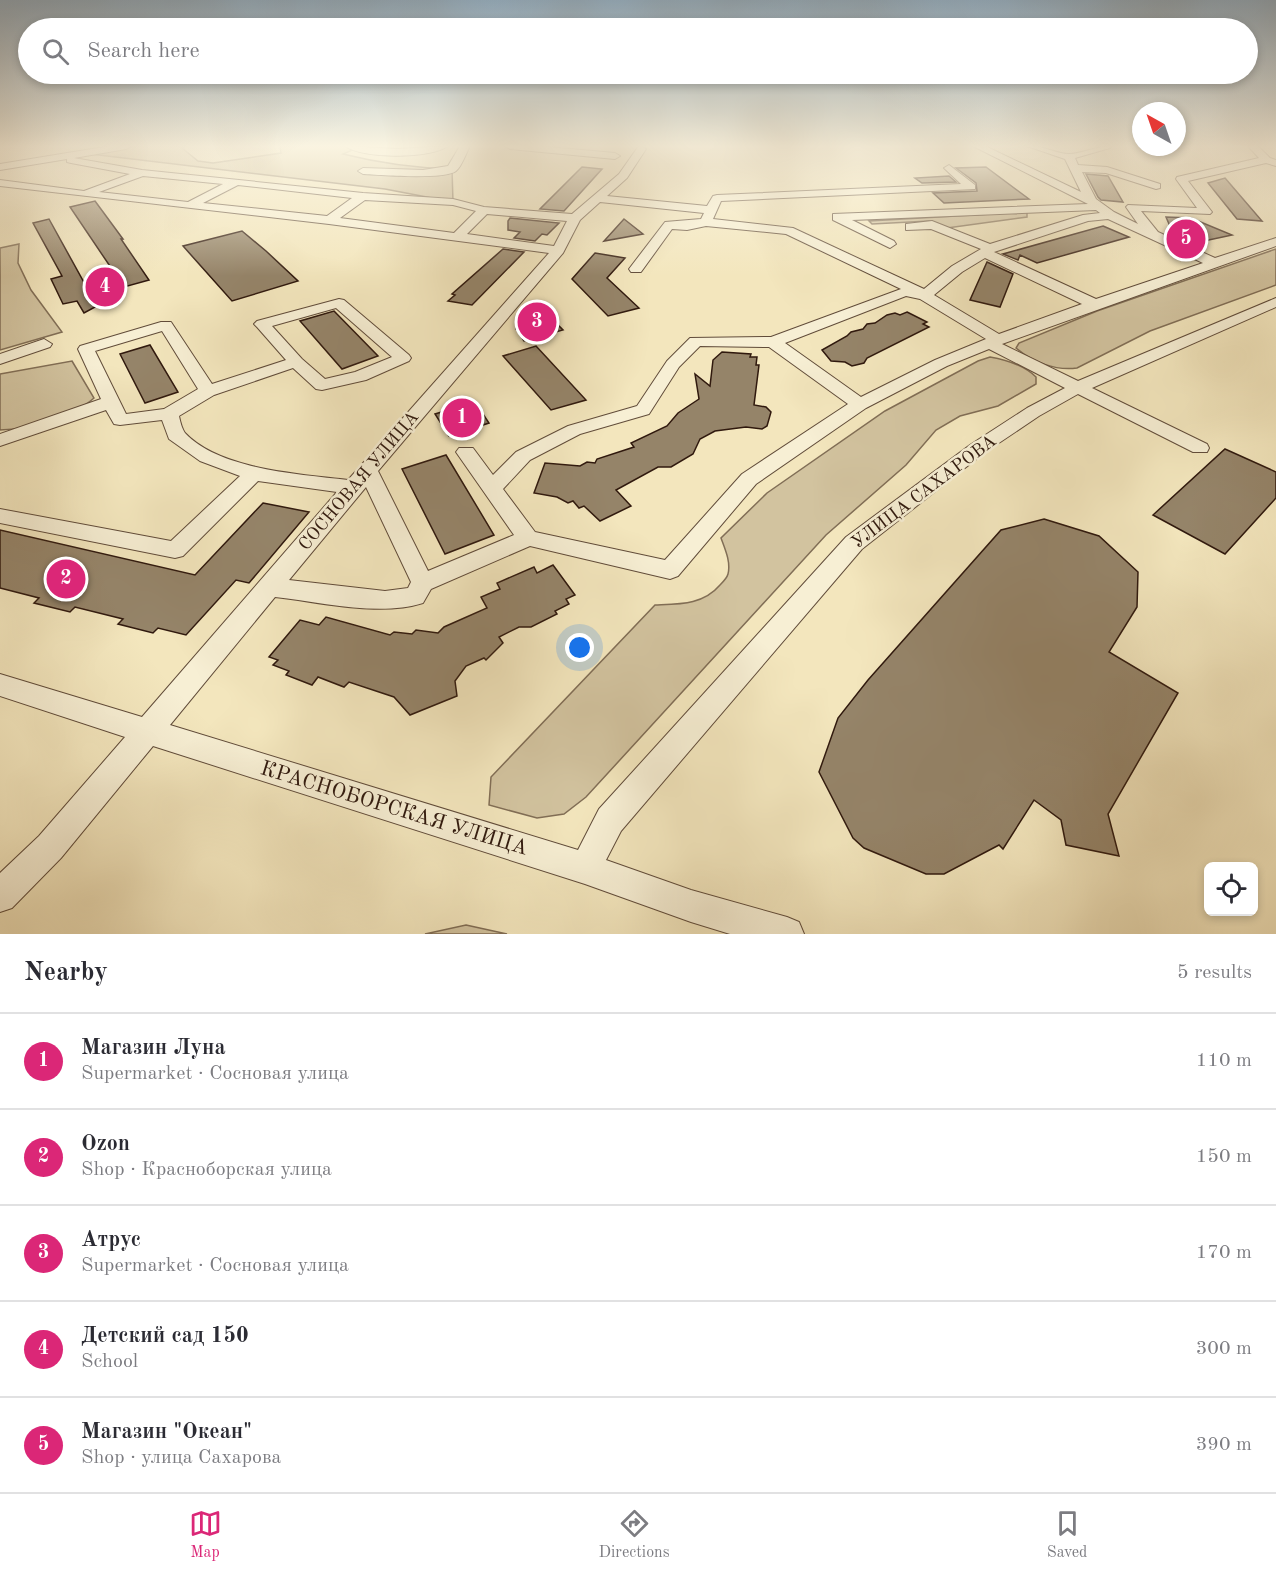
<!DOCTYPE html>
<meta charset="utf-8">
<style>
body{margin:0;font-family:"Old Standard TT",serif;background:#f7f7f7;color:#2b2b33}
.controls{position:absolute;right:18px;bottom:18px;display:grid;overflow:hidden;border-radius:9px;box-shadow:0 3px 9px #0003}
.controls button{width:54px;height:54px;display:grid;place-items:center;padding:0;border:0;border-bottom:2px solid #e1e1e2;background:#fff;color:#2b2b33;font:30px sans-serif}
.compass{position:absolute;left:1132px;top:102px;width:54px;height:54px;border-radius:50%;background:#fff;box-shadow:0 3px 9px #0003;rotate:320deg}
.you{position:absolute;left:580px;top:648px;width:21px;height:21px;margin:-15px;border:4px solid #fff;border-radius:50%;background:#1a73e8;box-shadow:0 0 0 9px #1a73e833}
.badge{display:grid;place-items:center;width:39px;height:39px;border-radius:50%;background:#db2777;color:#fff;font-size:20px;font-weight:700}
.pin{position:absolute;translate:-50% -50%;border:3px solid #fff;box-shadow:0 2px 6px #0006}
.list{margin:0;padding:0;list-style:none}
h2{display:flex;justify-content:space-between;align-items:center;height:78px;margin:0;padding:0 24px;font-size:26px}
h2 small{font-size:20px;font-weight:400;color:#7c7c81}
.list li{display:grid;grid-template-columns:39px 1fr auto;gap:18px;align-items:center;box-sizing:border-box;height:96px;padding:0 24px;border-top:2px solid #e1e1e2}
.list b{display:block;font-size:22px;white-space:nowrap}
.list p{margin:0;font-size:20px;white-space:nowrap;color:#7c7c81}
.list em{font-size:20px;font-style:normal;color:#7c7c81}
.icon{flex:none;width:33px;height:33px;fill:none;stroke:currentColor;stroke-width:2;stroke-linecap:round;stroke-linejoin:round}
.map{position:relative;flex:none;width:1276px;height:934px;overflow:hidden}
.search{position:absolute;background:#fff;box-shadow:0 3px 9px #0003;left:18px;right:18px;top:18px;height:66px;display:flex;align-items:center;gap:15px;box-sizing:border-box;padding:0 21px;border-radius:33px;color:#7c7c81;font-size:22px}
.sheet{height:558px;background:#fff}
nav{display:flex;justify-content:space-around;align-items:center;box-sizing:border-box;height:84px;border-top:2px solid #e1e1e2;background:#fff;font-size:16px;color:#7c7c81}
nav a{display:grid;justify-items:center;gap:3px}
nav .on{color:#db2777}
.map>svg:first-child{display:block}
</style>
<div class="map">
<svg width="1276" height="934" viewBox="0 0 1276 934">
<rect width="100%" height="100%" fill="#f3e6bd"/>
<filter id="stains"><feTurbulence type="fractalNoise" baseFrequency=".00333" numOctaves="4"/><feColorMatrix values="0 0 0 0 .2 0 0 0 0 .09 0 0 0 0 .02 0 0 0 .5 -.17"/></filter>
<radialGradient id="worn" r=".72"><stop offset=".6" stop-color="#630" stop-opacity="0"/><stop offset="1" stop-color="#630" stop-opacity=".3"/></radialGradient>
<g fill="#d2c39f" stroke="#816e56" stroke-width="1.5">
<path d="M117,146H186L182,148L198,161L213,163L281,153L280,146H349L357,148L343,154C379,163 415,168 452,169L453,202L385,189L82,153Z"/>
<polygon points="1027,212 1027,217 947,228 929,221 872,224 869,221"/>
<polygon points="19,244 18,263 31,290 62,332 0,350 0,248"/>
<path d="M1276,249V285L1150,331L1077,368C1055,371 1033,362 1016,348L1019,343L1097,311Z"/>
<path d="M990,357C1007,360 1024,365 1036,377V384L998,406L960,416L936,430L906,465L826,535L586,797L564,814L537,818L489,805L491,777L655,605C679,604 703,605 720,585C723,582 727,578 728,574C731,562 725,549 721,538L767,493L885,411L978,361Z"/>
<path d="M72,361L94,398C74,416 28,429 0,430V374Z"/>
<polygon points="466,925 507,934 425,934"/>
</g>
<g fill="#958469" stroke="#30190e" stroke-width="1.5">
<polygon points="582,167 602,169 564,211 540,209"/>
<polygon points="986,167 1029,199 944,203 933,193 977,191 976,183 956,168"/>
<polygon points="1086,174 1108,176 1123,202 1101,200 1098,197"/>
<polygon points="949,176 956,182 922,183 915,178"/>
<polygon points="1225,178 1262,221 1237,219 1208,183"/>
<polygon points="95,201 123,239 121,239 149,280 124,287 70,207"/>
<polygon points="1166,217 1191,218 1232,235 1190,244 1185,242 1179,234 1173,233"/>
<polygon points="510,218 559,223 547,235 542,234 535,241 514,238 520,232 508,230 508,221"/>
<polygon points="49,219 97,306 84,313 77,301 63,304 51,279 62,276 33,223"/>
<polygon points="624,219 643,234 604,241"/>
<polygon points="1103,226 1129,237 1037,263 1020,255 1018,260 1003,254"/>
<polygon points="242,231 266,251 298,281 232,301 183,246"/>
<polygon points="503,249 524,252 472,305 448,301 455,295 452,294"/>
<polygon points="595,253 625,258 607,278 639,308 608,316 572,279"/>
<polygon points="987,262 1013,274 1000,307 970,300"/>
<polygon points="543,310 563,330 524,341 516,329 523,316"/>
<polygon points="334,311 378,356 342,369 300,321"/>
<polygon points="907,312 927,322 923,324 929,327 867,358 864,363 852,366 845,362 831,361 822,350 847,336 851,332 863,329 867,324 875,323 887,315 895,313 900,315"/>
<polygon points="150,345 178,392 145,403 120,354"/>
<polygon points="536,346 586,400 551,410 503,356"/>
<polygon points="722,352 751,354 750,357 757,357 756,365 759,365 754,405 766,407 771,412 767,426 762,429 746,427 715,431 700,439 693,454 671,467 658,467 616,490 631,506 600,521 584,506 579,508 573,501 568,503 557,497 534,493 545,463 580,466 587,462 595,463 597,459 634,447 631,443 667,426 678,413 699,399 695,374 710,386 713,360"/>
<polygon points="475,402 489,423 449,436 435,414"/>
<polygon points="1225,449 1276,472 1276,498 1225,554 1153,515"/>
<polygon points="446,455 494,535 445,554 402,469"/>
<polygon points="263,503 309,512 249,583 236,580 186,635 158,628 153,633 118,624 123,619 75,607 70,612 34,603 39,598 0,588 0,530 195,575"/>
<polygon points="1044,519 1099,536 1138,572 1137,607 1109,652 1178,693 1108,814 1119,856 1066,845 1061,820 1034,800 1003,849 999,845 944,874 926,874 864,848 853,838 819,772 838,718 868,680 1001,530"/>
<polygon points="553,565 575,595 566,599 569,604 555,611 557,614 531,627 519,627 499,637 503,643 486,660 484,658 466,666 455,681 457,696 410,715 394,697 349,682 344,687 318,677 312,685 286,675 289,671 273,665 278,660 269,657 300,620 319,625 326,617 390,635 394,632 412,634 416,630 438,633 444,627 487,608 481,597 500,589 497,583 534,567 537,573"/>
</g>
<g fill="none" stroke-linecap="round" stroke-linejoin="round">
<defs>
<g id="minor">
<path d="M110,146H131L126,149L74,158L142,170L363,193L453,199L484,207L572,214L619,174L638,147L641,146L646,149L627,178L607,196L707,206L713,196L717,195L961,184L944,168L949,165L975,185V189L721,201L713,219L793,228L924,289L952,266L981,249L931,229L906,230V224L932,221L990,244L1083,215L1100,213L1096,210L852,220L894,241L896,244L890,248L833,220V214L1088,204L973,146H985L1081,192L1065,159L1027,146C1043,145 1056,154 1069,154C1082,154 1096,146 1112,146L1110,148L1075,158L1078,165L1107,167L1160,184V188L1156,189L1106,173L1082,172L1096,199L1114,212L1138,224L1126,207L1128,205L1197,208L1176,179L1177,177L1259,158L1248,146H1258L1270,158L1276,160V166L1266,163L1188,181L1212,212L1210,214L1141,211L1158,232L1215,258L1276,238V246L1002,344L1078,381L1276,298V307L1092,388L1207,444L1209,448L1207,452H1193L1078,394L1039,416L984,453L862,549L621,831L606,860L691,890L787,917L799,922L804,934H730L691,922L585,884L153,746L61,858L12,908L0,912V873L39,836L125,737L0,696V674L142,717L337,492L258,481L183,556L175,558L0,523V509L171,541L240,476L200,461L169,439L162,420L120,425L114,424L106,410L0,446V434L101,399L78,349L80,346L161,322H171L212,384L286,360L257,327L254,324L257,321L339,299L344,300L409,355L411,358L409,361L366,380L322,390L316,389L293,368L214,395L179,416C180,421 182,429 185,433C220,470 300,474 348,480L549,253L329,224L0,186V180L84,191L130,174L71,163L67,162V159L0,170V164ZM143,176L223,184L188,202L99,192ZM238,185L352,198L327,216L203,203ZM365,200L453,205L476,211L454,233L340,218ZM600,202L704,213L701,219L665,222L629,269L631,272H641L672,229L687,230L706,226L786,234L901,289L771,337L690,338L667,361L637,406L568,426L516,452L493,475L473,448H459L456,452L514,535L428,571L378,471L563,253L580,220ZM487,214L567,221L554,246L467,234ZM1108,219L1203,263L1096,299L994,252L1088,221ZM985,258L1082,304L999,334L934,295L962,272ZM906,296L920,299L986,339L935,360L861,397L785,343ZM336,308L392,357L355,372L325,379L302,359L272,326ZM162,331L198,389L164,409L126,414L95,351ZM700,346L769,347L848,404L742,474L665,560L535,532L503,489L530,460L580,434L649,414L679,367ZM989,349L1065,388L1027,408L970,445L846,537L599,809L578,850L170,725L275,597C321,602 379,617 423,603L431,589L530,546L670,579L678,576L756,484L866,408L947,366ZM366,487L411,582L408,588L385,591L289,580Z"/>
<path d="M345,146L397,149L448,146C430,159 363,159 345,146Z"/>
<path d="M460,146H470C466,153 462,166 456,171C445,180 379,175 363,174L358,171L363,168L423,170L448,166Z"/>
<polygon points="505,146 538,146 615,153 620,156 615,159 510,149"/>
<polygon points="44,339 52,344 50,347 0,364 0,354"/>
</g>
</defs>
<use href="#minor" stroke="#614c3a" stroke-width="2"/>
<use href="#minor" fill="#f7efd4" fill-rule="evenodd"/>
</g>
<linearGradient id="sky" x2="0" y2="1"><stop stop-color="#92acbf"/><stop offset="0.53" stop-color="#faf4e1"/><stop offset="1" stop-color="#faf4e1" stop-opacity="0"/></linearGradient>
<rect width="1276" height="276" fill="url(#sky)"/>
<g text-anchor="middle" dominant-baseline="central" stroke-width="5" stroke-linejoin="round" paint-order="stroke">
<g font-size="18" fill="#30190e" stroke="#f7efd4">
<text transform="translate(359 481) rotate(-50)">СОСНОВАЯ УЛИЦА</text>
<text transform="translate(924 492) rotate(-37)">УЛИЦА САХАРОВА</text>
</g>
<g font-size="21" fill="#30190e" stroke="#f7efd4">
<text transform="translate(394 809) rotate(17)">КРАСНОБОРСКАЯ УЛИЦА</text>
</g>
</g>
<rect width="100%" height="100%" filter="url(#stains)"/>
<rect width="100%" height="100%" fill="url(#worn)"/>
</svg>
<div class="controls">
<button><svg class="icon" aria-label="locate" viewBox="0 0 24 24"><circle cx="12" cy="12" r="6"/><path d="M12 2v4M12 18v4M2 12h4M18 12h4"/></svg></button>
</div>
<svg class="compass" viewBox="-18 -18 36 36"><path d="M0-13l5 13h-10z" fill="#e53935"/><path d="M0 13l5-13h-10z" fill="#7c7c81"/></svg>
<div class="you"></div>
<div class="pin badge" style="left:462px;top:418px">1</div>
<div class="pin badge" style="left:66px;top:579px">2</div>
<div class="pin badge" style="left:537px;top:322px">3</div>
<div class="pin badge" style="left:105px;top:287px">4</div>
<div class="pin badge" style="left:1186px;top:239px">5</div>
<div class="search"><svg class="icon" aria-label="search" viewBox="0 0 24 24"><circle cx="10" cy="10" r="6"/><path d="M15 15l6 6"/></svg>Search here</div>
</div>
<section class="sheet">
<h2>Nearby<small>5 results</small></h2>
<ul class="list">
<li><span class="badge">1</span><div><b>Магазин Луна</b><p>Supermarket · Сосновая улица</p></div><em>110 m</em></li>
<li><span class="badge">2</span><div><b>Ozon</b><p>Shop · Красноборская улица</p></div><em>150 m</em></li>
<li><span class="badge">3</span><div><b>Атрус</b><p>Supermarket · Сосновая улица</p></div><em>170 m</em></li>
<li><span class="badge">4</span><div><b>Детский сад 150</b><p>School</p></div><em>300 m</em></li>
<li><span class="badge">5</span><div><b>Магазин &quot;Океан&quot;</b><p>Shop · улица Сахарова</p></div><em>390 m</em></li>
</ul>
</section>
<nav>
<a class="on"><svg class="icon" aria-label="map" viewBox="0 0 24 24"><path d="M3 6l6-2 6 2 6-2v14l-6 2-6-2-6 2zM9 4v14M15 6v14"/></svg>Map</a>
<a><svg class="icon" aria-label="directions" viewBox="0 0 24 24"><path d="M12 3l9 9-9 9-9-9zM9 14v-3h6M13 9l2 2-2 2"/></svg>Directions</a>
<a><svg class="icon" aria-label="saved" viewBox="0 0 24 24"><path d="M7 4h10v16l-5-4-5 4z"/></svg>Saved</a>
</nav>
